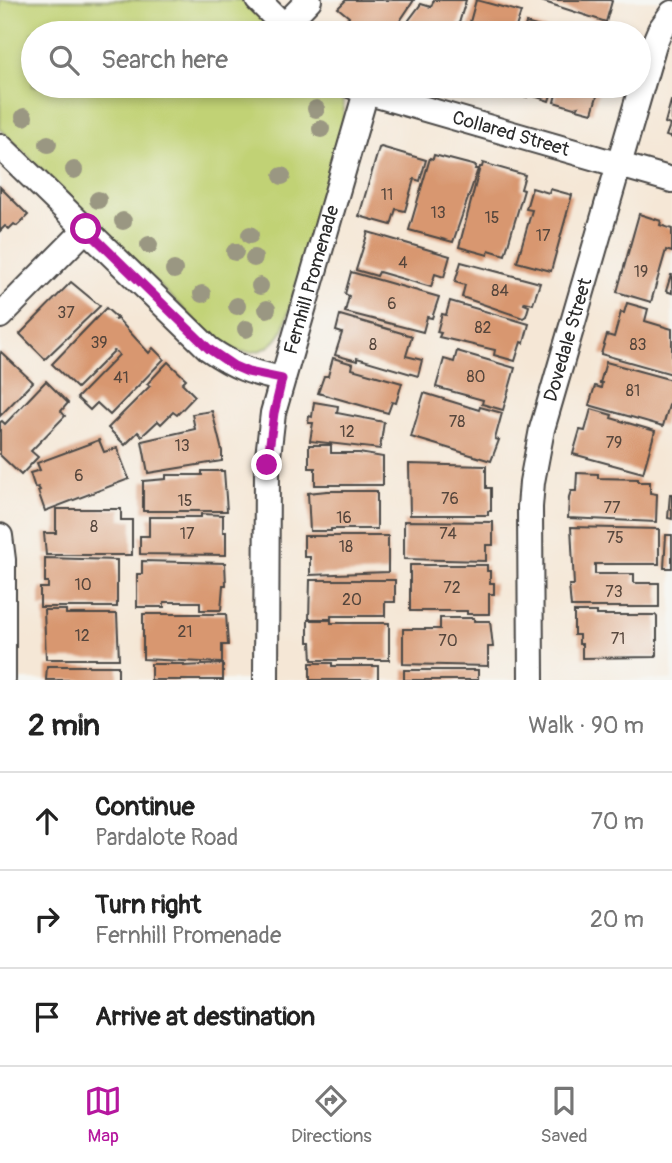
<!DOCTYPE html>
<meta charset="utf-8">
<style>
body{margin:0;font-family:Pangolin,sans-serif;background:#f2f2f2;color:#222}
.stop{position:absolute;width:21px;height:21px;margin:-16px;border:5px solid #b5179e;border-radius:50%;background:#fff}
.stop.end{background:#b5179e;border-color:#fff;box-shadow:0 2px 7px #0008}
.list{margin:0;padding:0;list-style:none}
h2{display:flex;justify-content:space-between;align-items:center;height:91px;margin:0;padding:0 28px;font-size:30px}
h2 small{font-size:23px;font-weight:400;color:#767676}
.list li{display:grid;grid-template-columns:46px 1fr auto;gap:21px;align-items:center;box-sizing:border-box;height:98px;padding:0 28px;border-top:2px solid #e0e0e0}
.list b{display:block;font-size:26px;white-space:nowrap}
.list p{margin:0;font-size:23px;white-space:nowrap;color:#767676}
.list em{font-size:23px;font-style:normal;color:#767676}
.icon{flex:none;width:38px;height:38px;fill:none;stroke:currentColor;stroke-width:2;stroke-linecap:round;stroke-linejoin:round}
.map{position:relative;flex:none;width:672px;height:680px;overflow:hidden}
.search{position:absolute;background:#fff;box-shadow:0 4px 10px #0003;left:21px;right:21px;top:21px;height:77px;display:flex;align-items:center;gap:18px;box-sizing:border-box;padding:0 24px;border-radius:38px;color:#767676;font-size:26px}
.sheet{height:385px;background:#fff}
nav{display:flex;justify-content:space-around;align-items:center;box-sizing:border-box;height:98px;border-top:2px solid #e0e0e0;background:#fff;font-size:19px;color:#767676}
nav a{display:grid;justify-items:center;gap:4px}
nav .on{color:#b5179e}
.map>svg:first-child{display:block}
</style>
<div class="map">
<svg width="672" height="680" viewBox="0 0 672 680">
<rect width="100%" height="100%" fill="#f6f6f2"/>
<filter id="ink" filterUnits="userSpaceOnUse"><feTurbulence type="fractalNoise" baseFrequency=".0143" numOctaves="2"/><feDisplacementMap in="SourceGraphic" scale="14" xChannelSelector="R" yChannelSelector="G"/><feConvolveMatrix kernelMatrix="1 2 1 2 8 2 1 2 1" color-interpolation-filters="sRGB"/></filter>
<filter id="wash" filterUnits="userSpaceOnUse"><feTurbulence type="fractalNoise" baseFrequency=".00686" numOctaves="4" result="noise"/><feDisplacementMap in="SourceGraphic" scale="28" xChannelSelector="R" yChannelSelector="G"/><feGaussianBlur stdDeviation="1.57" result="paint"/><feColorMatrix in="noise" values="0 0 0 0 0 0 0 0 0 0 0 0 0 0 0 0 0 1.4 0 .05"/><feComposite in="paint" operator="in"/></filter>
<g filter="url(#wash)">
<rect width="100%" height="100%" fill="#f5e7d6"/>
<path fill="#c1d274" stroke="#767e50" stroke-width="2" d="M0,0H245L280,33H33V86H334L343,102L344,120L284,328C270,355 245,358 219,344L0,129Z"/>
<g id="blocks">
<g fill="#d89770">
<polygon points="346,0 414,0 394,30 399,33 349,33 342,28 349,17 338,8"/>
<polygon points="434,0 466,0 456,33 405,33 409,20 421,4 431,7"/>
<polygon points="476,0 521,12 514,33 467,33"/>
<polygon points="538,0 610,0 612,1 606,22"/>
<polygon points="526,23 560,33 523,33"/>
<polygon points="597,24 617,30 615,33 594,33"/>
<polygon points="578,28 594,33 577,33"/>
<polygon points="510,86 554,86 549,101 528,94 527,97 508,92"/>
<polygon points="558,86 600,86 592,113 577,109 578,107 574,108 554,102"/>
<polygon points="671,101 672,101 672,138 666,136 670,125 665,123"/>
<polygon points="381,147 426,160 420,181 414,179 405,211 396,209 391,225 359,216 379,148"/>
<polygon points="434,155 476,166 475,169 478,169 453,242 409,230 430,158 433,159"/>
<polygon points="483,163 525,175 521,189 524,190 505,255 489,250 488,255 459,247 480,167 482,167"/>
<polygon points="0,187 28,215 17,226 14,224 9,229 5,226 0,231"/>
<polygon points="532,188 549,193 550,189 572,195 551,271 517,262 532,210 526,209"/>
<polygon points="639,214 661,221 660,225 672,229 672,252 666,250 651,302 617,292"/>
<polygon points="368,232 450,256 444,277 435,274 431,287 379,272 377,276 356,270"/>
<polygon points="461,262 540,283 533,304 525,302 524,304 529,306 526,316 523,318 462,297 465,285 455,282"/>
<polygon points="351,272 439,297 432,318 427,317 423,332 345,312 349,296 345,294"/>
<polygon points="671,275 672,275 672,293 666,291"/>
<polygon points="71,282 100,306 45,359 20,334"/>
<polygon points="450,301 529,324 524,343 521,342 515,361 494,355 495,350 439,337 441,333 437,332 442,314 446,315"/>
<polygon points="627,303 648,309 645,321 672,329 672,374 601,354 607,335 614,337 621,312 624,313"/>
<polygon points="106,308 117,318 114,320 118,319 149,353 153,348 164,359 110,415 97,403 90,410 77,398 119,355 117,352 114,351 77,388 52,364"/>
<polygon points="340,315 412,336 406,356 422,360 418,376 357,358 357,361 335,355 342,333 336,331"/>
<polygon points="457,351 515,368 503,410 482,404 483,400 436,387 444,359 454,362"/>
<polygon points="1,352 33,382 0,416 0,354"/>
<polygon points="333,358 353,364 352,369 402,383 396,403 392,402 388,413 318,393 324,376 328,376"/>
<polygon points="168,362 186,379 182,383 195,396 177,415 173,412 161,424 158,421 142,436 138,432 125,445 108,428 150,386 147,384"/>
<polygon points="606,362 672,380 672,395 663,426 589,405 595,386 601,388 602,383 600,383"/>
<polygon points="46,381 68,403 61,411 65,416 31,451 38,457 21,475 0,455 0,422 2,421 5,424"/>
<polygon points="424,393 479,410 480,407 502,413 495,439 499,440 491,461 411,437"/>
<polygon points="314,402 338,406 337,413 384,422 380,449 310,441 313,423 308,423 309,416 312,417"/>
<polygon points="591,409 612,415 611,418 655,431 643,473 573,454 580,430 585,431"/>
<polygon points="212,411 222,451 222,461 148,473 142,441 195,429 192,414"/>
<polygon points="99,440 104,452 117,448 129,479 45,511 38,491 40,490 38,487 35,488 30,473 40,470 37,463"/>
<polygon points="309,445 331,445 331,453 359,453 383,457 383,485 315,485 315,468 309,468"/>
<polygon points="409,464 486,466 486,488 491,488 491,511 488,511 488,515 410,515"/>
<polygon points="202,471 224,471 227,511 143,511 143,481 166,479 166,475 202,475"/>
<polygon points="577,473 598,474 598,478 638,479 638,482 650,482 650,493 657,494 656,522 568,518 569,497 571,491 576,491"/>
<polygon points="327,491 377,491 377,529 331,529 331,531 310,531 308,493"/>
<polygon points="670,494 672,494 672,519 668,518"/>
<polygon points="56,509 121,509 121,520 132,520 132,555 46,555 44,533 56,533"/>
<polygon points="201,514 223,515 223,532 226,532 226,555 140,554 140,536 149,536 149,517 201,517"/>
<polygon points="404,521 493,522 493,545 486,545 486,561 404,559"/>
<polygon points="571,527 659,529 659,564 595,564 595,574 634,574 634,583 659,583 659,607 571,607 569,585 574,585"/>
<polygon points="666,535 672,535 672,568 664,568"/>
<polygon points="304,536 388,536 388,572 310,575 310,557 304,557"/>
<polygon points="45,558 117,560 117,607 40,607 40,588 48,588 48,582 45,582"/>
<polygon points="142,561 225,563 226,585 223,585 221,610 200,610 200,602 164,602 164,607 137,607 137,574 142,574"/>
<polygon points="410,565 487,565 487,571 490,571 490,583 494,583 494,594 489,594 489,614 467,614 467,611 410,611"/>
<polygon points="310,580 395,580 395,602 385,602 385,616 331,616 331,619 309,619"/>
<polygon points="44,610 66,610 66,614 117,614 119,659 46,659"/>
<polygon points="574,612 596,612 596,615 655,615 657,616 657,655 655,657 582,658 582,644 579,644 579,635 574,635"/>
<polygon points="143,614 226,614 228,645 222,645 222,663 143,659"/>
<polygon points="440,618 474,618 474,621 490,621 493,647 488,647 488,666 403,664 403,629 440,629"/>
<polygon points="308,620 331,620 331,623 389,623 389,660 312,660 311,642 308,642"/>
<polygon points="310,663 332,663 332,666 378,666 378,680 310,680"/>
<polygon points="151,664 184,664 184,666 223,664 223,680 151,680"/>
<polygon points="47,666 118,666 118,680 46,680"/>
<rect x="404" y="670" width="74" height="10"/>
</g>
</g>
</g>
<g filter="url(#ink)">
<use href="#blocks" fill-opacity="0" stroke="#494745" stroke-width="2"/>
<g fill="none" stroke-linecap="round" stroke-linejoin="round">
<defs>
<g id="street">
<polyline points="258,0 291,33"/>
<polyline points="284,26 309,0"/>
<path id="s1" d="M352,86L366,92L672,180"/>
<path d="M0,146L209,349C235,367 252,373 282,379"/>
<polyline points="0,316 86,229"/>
<polyline points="0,536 3,560 3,680"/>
<path id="s2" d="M266,680L267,465L273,413L366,92"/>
<path id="s3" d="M531,680L530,507L532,482L542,429L654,44L660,30L672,13"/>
</g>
</defs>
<use href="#street" stroke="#494745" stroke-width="28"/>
<use href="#street" stroke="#fff" stroke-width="24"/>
</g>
<g fill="#9a9782">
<circle cx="316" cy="109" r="9"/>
<circle cx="24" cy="117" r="9"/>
<circle cx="321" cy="129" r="9"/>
<circle cx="48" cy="144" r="9"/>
<circle cx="74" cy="170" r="9"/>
<circle cx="282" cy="176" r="9"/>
<circle cx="98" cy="200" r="9"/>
<circle cx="123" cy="221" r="9"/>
<circle cx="250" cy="235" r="9"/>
<circle cx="149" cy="245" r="9"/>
<circle cx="235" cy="252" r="9"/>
<circle cx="254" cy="258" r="9"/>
<circle cx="174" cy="270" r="9"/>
<circle cx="260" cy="286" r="9"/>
<circle cx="202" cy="294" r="9"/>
<circle cx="237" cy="306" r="9"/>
<circle cx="267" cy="309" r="9"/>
<circle cx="246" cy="329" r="9"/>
</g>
</g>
<g fill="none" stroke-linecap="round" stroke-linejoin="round" filter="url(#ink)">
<polyline stroke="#b5179e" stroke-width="9" points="86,229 209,349 234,366 248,372 282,379 274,413 267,465"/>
</g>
<g text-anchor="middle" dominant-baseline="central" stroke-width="6" stroke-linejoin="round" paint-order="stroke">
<g font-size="16" fill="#56463c">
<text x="387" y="195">11</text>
<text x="438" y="213">13</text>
<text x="492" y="218">15</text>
<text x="543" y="236">17</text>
<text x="403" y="263">4</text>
<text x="641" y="272">19</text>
<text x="500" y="291">84</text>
<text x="392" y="304">6</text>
<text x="66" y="313">37</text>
<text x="483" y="328">82</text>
<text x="99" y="343">39</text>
<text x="373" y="345">8</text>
<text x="638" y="345">83</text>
<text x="476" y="377">80</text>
<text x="121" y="378">41</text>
<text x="633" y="391">81</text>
<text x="457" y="422">78</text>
<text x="347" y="432">12</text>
<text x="614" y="443">79</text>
<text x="182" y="446">13</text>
<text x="79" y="476">6</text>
<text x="450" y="499">76</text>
<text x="185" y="501">15</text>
<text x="612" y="508">77</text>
<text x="344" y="518">16</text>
<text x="94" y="527">8</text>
<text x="187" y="534">17</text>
<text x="448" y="534">74</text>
<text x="615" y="538">75</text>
<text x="346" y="547">18</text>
<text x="83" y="585">10</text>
<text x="452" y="588">72</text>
<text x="614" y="592">73</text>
<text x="352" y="600">20</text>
<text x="185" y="632">21</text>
<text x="82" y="636">12</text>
<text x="618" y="639">71</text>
<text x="448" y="641">70</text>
</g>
<g font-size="19" fill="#2b2b2b" stroke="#f6f6f2">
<text stroke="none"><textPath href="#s1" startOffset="166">Collared Street</textPath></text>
<text stroke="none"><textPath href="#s2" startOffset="406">Fernhill Promenade</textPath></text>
<text stroke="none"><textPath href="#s3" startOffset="345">Dovedale Street</textPath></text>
</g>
</g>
</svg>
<div class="stop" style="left:86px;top:229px"></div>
<div class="stop end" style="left:267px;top:465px"></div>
<div class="search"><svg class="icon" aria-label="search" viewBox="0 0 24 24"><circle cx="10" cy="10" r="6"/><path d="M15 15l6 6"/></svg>Search here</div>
</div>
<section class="sheet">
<h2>2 min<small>Walk · 90 m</small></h2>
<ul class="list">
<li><svg class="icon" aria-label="ahead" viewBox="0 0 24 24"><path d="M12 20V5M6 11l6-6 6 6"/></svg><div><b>Continue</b><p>Pardalote Road</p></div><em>70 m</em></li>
<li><svg class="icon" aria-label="right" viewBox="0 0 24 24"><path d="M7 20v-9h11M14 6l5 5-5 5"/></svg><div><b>Turn right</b><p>Fernhill Promenade</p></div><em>20 m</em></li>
<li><svg class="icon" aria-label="arrive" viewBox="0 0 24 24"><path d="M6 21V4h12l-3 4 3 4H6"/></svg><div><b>Arrive at destination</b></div></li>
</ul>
</section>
<nav>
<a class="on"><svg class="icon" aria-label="map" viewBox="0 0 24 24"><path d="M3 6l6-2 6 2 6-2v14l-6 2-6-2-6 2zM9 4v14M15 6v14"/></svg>Map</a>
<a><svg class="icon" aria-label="directions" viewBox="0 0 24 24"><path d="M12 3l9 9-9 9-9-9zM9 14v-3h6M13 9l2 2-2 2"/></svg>Directions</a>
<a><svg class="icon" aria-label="saved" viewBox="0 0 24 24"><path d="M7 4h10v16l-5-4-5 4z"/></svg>Saved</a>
</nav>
